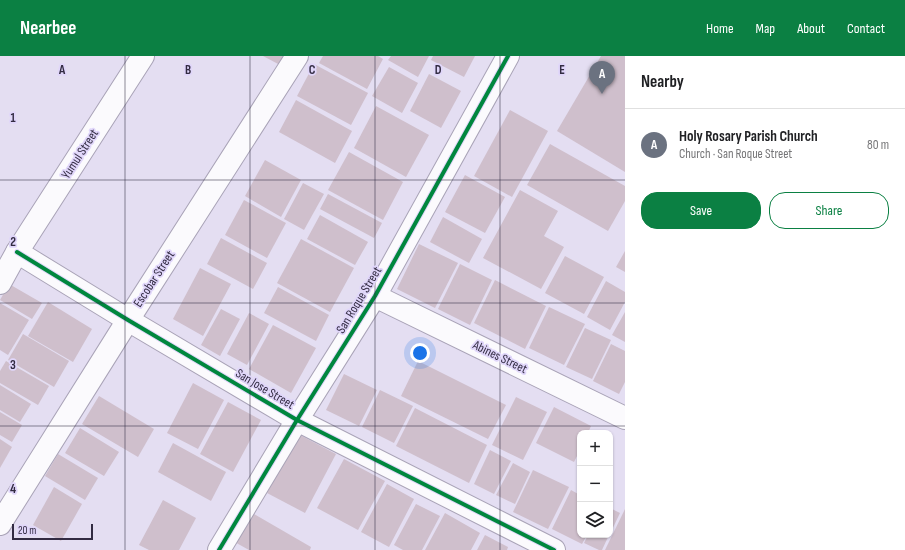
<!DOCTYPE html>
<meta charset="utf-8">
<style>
body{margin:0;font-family:"Sofia Sans Condensed",sans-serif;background:#f6f6f6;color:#202124}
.controls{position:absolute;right:12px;bottom:12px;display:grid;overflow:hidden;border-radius:8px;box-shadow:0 1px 3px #0004}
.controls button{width:36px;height:36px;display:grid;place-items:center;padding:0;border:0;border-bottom:1px solid #e0e0e0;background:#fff;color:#202124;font:20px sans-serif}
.scale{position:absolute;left:12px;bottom:10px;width:81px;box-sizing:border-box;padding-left:4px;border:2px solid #322b42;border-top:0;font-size:11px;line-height:14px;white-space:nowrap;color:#322b42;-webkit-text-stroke:3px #e0d6fa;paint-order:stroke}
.you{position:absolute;left:420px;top:297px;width:14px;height:14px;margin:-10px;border:3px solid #fff;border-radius:50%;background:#1a73e8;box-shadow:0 0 0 6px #1a73e833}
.badge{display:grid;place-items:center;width:26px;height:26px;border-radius:50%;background:#0b8043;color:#fff;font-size:13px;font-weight:700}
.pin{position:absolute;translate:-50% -33px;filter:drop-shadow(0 1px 2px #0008)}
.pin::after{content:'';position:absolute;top:21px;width:14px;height:12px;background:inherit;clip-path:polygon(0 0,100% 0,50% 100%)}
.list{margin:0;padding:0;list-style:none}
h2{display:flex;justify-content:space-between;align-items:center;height:52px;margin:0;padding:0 16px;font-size:17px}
h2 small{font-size:13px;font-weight:400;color:#757577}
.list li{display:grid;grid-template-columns:26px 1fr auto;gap:12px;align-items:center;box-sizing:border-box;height:72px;padding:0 16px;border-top:1px solid #e0e0e0}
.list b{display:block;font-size:15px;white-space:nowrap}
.list p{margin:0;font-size:13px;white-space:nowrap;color:#757577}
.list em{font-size:13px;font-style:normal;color:#757577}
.actions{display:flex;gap:8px;padding:12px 16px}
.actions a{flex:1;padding:9px 0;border:1px solid #0b8043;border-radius:16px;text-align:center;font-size:14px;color:#0b8043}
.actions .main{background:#0b8043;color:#fff}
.icon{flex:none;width:22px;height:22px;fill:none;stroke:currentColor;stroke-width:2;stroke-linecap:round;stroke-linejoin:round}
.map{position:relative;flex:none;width:625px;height:494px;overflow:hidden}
header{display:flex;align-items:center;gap:24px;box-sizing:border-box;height:56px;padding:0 20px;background:#0b8043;color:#fff}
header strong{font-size:19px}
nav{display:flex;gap:22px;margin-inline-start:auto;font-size:14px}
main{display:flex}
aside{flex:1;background:#fff}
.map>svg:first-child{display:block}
</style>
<header>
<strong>Nearbee</strong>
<nav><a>Home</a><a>Map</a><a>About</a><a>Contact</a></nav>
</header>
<main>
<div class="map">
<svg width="625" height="494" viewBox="0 0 625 494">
<rect width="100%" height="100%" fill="#e4def2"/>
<g fill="#cfbfcc">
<polygon points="263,0 285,0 280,9"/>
<polygon points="323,0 378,0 383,3 367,33 319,7"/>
<polygon points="391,0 429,0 418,21 388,4"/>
<polygon points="433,0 475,0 464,21 431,4"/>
<polygon points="601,0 625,0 625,116 557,75"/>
<polygon points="314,8 368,37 351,69 297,40"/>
<polygon points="389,11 418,27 402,57 372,40"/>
<polygon points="429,18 461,35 441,72 410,55"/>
<polygon points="296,44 352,75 335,107 279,76"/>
<polygon points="376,50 429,79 406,121 354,92"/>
<polygon points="510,54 548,75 512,141 474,120"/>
<polygon points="550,88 625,130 625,145 608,175 527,129"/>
<polygon points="349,96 403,126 383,164 328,134"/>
<polygon points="265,104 301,124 281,161 245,140"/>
<polygon points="465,119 505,141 485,177 445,156"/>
<polygon points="303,127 324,138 304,174 284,163"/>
<polygon points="520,134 558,155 544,180 564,191 541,233 483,202"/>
<polygon points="328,138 382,167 374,182 320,153"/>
<polygon points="244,144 286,167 267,202 225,179"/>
<polygon points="320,159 368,186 355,209 307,183"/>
<polygon points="443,161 482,183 469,207 430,186"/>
<polygon points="221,182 267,207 253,233 207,208"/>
<polygon points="301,183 354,212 330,256 277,227"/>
<polygon points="419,188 458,207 435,252 397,233"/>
<polygon points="625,195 625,216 616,211"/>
<polygon points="565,200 604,221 584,258 545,237"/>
<polygon points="460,208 492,224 470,269 438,253"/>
<polygon points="200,212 231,228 203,280 173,263"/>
<polygon points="495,224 546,250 525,293 474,267"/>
<polygon points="606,225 625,236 625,246 610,274 587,261"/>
<polygon points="9,228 42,247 32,263 0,244"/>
<polygon points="278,231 329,259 316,285 264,257"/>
<polygon points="48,246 92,273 73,306 28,280"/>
<polygon points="0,247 29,264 8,299 0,294"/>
<polygon points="549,251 585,268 564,309 529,292"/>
<polygon points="221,253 240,263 220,300 201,289"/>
<polygon points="625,256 625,286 612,279"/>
<polygon points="249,257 269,268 247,309 227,298"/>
<polygon points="273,269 316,292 291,337 249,313"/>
<polygon points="585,272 611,284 592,323 566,311"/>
<polygon points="23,278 69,305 54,331 8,304"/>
<polygon points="611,288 625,295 625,326 619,338 593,325"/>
<polygon points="6,305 49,330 38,349 0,327 0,315"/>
<polygon points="418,305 506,349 488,383 401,340"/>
<polygon points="344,318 377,334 359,370 326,354"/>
<polygon points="193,327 224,344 198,393 167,377"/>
<polygon points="0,329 31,348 20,366 0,354"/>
<polygon points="380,334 413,350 394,387 362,371"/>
<polygon points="99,340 154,373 138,401 82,368"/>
<polygon points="516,341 547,356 523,404 492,389"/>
<polygon points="228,346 261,364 233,416 200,398"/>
<polygon points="554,351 591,370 588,377 580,377 580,394 574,406 536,387"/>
<polygon points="415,352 487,389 469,427 396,390"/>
<polygon points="0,356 22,369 12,386 0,379"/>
<polygon points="80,372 119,396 104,420 65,397"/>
<polygon points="298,378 336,398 305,457 267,437"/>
<polygon points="0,383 12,391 0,412"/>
<polygon points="173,387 226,416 211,445 158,416"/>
<polygon points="490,394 511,405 494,438 474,428"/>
<polygon points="58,398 98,422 85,444 45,420"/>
<polygon points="344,403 385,425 358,474 317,452"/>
<polygon points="513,407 530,416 515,448 496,439"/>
<polygon points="533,414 569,431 548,473 513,456"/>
<polygon points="387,428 414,443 389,491 361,476"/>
<polygon points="54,431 82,448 61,485 33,469"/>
<polygon points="571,434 580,439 580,479 587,479 582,488 552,473"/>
<polygon points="163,444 196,462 179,494 149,494 139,489"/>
<polygon points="416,448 440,460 422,494 403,494 394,489"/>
<polygon points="610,452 620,457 610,478"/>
<polygon points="625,453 625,494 605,494"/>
<polygon points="247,454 311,491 310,494 249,494 231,484"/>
<polygon points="445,457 480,477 471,494 425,494"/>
<polygon points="485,479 508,491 507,494 477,494"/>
<polygon points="588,479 609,479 602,494 599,494 584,487"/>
</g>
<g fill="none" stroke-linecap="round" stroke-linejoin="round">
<defs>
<g id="minor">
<polyline points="17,196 128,264 297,364 554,494"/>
<polyline points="0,227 17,196 143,0"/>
<polyline points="375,240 625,362"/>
<polyline points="0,468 128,264 297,0"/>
<polyline points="219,494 297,364 375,240 508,0"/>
</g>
</defs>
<use href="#minor" stroke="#a9a3b7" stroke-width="24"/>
<use href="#minor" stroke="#fbfafd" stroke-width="22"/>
<defs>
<g id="cycleway">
<polyline points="17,196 128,264 297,364 554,494"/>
<polyline points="219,494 297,364 375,240 508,0"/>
</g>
</defs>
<use href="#cycleway" stroke="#e0d6fa" stroke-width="6"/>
<use href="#cycleway" stroke="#00873e" stroke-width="4"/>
</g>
<path fill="none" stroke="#322b42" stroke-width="1" stroke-opacity="0.55" d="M125,0V494M250,0V494M375,0V494M500,0V494M0,124H625M0,247H625M0,370H625"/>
<g text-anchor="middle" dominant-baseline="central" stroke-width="3.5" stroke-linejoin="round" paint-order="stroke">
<g font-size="13" fill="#322b42" stroke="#e0d6fa">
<text transform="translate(80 98) rotate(-57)">Yumul Street</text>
<text transform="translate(154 223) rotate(-57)">Escobar Street</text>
<text transform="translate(359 244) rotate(-59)">San Roque Street</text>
<text transform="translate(500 301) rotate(26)">Abines Street</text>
<text transform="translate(265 333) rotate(31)">San Jose Street</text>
</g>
</g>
<g font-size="13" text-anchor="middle" font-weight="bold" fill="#322b42" stroke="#e0d6fa" stroke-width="3.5" stroke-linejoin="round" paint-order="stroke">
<text x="62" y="18">A</text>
<text x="188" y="18">B</text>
<text x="312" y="18">C</text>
<text x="438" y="18">D</text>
<text x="562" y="18">E</text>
<text x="13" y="66">1</text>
<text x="13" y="190">2</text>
<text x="13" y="313">3</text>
<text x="13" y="437">4</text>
</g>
</svg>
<div class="controls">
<button>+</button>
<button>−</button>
<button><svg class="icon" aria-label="layers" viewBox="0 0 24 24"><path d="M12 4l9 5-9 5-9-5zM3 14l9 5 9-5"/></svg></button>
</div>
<div class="scale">20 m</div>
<div class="you"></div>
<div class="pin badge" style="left:602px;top:38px;background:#6b7280">A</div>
</div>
<aside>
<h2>Nearby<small></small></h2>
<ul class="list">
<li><span class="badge" style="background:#6b7280">A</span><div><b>Holy Rosary Parish Church</b><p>Church · San Roque Street</p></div><em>80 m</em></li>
</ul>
<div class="actions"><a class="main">Save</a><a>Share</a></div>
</aside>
</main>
